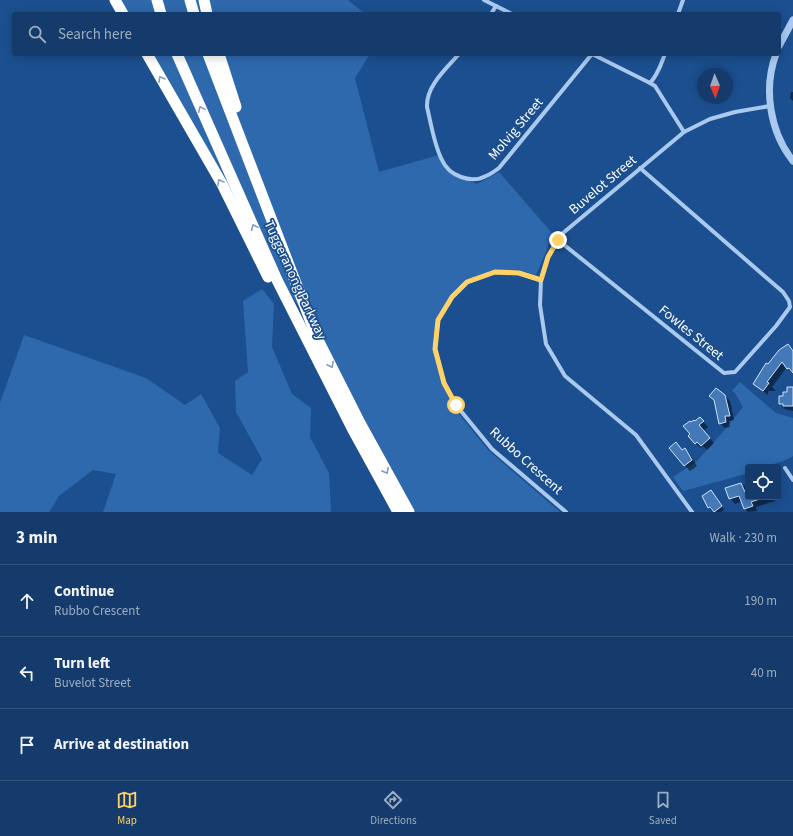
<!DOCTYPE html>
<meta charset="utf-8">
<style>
body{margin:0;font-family:"Source Sans 3",sans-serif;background:#214673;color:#f1f3f6}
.controls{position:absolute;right:12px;bottom:12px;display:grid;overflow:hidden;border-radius:4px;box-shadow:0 2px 10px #0003}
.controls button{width:36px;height:36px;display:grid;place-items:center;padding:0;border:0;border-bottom:1px solid #33557e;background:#143b6b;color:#f1f3f6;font:20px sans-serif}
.compass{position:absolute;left:697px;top:68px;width:36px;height:36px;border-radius:50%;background:#143b6b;box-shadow:0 2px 10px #0003;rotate:178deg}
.stop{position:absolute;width:12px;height:12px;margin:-9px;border:3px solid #ffd166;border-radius:50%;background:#fff}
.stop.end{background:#ffd166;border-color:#fff;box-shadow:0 1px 4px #0008}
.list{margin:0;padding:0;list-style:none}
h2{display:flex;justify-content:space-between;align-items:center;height:52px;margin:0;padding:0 16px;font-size:17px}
h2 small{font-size:13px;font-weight:400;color:#9dadc1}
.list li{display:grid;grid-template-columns:26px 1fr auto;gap:12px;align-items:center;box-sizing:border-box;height:72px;padding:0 16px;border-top:1px solid #33557e}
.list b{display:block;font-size:15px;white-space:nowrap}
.list p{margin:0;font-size:13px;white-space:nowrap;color:#9dadc1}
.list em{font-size:13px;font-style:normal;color:#9dadc1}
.icon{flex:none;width:22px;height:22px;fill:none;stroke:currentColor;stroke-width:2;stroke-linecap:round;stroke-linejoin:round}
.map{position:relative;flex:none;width:793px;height:512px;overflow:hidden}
.search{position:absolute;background:#143b6b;box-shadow:0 2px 10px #0003;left:12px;right:12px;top:12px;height:44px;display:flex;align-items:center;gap:10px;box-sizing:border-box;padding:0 14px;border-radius:4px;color:#9dadc1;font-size:15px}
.sheet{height:268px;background:#143b6b}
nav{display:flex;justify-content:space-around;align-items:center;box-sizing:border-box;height:56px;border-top:1px solid #33557e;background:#143b6b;font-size:11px;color:#9dadc1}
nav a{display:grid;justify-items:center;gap:2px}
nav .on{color:#ffd166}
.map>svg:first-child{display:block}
</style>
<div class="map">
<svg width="793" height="512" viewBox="0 0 793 512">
<rect width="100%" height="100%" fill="#1b4f8f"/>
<g fill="#2e69ad">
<polygon points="120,0 348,0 365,14 128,14"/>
<polygon points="151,54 370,54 355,78 379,172 439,155 444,168 457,176 477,184 499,172 552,233 546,252 536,275 519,270 495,270 466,280 450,296 436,319 434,349 442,383 454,408 488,450 560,512 415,512 317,332 257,247"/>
<polygon points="262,289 274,304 272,347 292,394 311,408 310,437 329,473 331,512 103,512 116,474 93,470 59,496 49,512 0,512 0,403 24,335 146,378 185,405 201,394 220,428 218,453 252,475 262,459 236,412 235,381 248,372 243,301"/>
<path d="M740,382L776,413L793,418V456C781,464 762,467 748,467V473L742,475L683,491L673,477L696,462L722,433L743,407L735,393L732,391Z"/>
</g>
<g fill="#0007">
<polygon points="791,92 793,92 793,101 790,98"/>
<polygon points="788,345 793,351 793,373 787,367 772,387 776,391 768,391 768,395 759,388 768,366"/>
<polygon points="725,396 730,401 734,420 729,421 730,427 725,428 720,423"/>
<polygon points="793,397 793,411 785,409 780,404"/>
<polygon points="700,418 708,427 703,431 714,443 707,450 703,446 701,448 696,443 695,423"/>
<polygon points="676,444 683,451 685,450 690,455 697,466 690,471 670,448"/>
<polygon points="741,484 744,486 748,485 748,497 774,497 775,501 756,507 757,511 748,512 745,509 742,501 735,504 730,498"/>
<polygon points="714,494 724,510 721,512 716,512 714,510 712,511 709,508 703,496"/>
</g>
<g fill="#4478b7" stroke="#cfe3fa">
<polygon points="788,344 793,351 793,373 789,368 787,369 782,362 767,382 769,383 763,391 753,384 766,363 768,364 779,350"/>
<polygon points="787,387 793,387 793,406 783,406 783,404 779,404 779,396 783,396 783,392 787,392"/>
<polygon points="716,388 725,395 730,416 725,416 726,422 719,424 714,400 709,396"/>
<polygon points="700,417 704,421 699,425 710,438 701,446 697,442 695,444 688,436 690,434 683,426 690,421 691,422 694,420 695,421"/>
<polygon points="676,442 682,450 685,448 692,460 684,466 669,448"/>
<polygon points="741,483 745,492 748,491 748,497 763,497 763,498 751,502 753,506 744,509 739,496 729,499 725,488"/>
<polygon points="711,490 722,506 714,512 710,507 708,508 702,496"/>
</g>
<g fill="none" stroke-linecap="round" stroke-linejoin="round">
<g stroke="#a9c9ee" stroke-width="4">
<polyline points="484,0 512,14"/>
<polyline points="491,14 496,6"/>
<polyline points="678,14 683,0"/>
<path d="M459,54C446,69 426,86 427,107C431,123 434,145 442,160C449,176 471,184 486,176C491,174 495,171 499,168L592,54"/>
<polyline points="592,54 650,83 655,86 684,132"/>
<path d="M650,83C658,75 661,64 665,54"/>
<polyline points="558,240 724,373 735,372 776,326 790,307 789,301 783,292 640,168"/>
<polyline points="541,280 519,273 495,272 467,282 452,297 438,320 435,349 444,383 456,405 492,449 566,512"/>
<polyline points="785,468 793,480"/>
<polyline points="692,512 636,435 565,376 546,344 540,305 541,280 548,257 558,240 563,233 684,132 710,119 735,112 770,106"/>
</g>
<g stroke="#a9c9ee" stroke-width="7">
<polyline points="779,46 793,20"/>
<path d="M776,54C763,89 770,132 793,161"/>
</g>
<g stroke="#fff" stroke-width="11">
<polyline points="115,0 123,14"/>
<polyline points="157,0 161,14"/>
<polyline points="190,0 194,14"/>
<polyline points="204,0 207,14"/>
<polyline points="147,54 222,184 268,277"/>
<polyline points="177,54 277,280 352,428 398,512"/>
<polyline points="208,54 317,338 360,423 409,512"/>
<polyline points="219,54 236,107"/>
</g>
</g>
<defs><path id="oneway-chevron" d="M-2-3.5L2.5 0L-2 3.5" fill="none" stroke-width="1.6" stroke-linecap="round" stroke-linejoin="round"/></defs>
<g stroke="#829ec1">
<use href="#oneway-chevron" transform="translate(161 79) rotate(-120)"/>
<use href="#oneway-chevron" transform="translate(201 109) rotate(-114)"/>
<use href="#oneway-chevron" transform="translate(220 182) rotate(-118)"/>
<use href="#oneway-chevron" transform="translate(254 227) rotate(-114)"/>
<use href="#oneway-chevron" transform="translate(331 365) rotate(63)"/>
<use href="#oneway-chevron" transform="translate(386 471) rotate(61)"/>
</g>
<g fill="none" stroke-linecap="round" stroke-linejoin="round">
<polyline stroke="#ffd166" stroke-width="5" points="456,405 444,383 435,349 438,320 452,297 467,282 495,272 519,273 541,280 548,257 558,240"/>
</g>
<g text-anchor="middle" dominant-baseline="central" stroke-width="3.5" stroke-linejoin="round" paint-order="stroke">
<g font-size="14" fill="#fff" stroke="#1b4f8f">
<text transform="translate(516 129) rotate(-50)">Molvig Street</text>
<text transform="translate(603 185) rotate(-40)">Buvelot Street</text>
<text transform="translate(295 280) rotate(65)">Tuggeranong Parkway</text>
<text transform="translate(691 333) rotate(39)">Fowles Street</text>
<text transform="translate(526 461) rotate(42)">Rubbo Crescent</text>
</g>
</g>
</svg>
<div class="controls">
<button><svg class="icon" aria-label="locate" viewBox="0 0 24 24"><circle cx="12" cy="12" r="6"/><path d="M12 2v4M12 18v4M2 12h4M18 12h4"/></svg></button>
</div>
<svg class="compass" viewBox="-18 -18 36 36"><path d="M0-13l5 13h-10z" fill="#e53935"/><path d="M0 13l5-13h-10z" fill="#9dadc1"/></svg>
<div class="stop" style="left:456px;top:405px"></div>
<div class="stop end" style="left:558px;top:240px"></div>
<div class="search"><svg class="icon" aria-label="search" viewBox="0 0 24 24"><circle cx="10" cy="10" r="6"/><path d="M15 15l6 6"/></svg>Search here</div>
</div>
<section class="sheet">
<h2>3 min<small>Walk · 230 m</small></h2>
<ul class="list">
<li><svg class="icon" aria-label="ahead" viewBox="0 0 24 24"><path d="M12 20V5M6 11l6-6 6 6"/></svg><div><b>Continue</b><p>Rubbo Crescent</p></div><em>190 m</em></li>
<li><svg class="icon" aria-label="left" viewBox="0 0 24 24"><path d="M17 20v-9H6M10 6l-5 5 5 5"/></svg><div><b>Turn left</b><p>Buvelot Street</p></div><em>40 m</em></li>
<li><svg class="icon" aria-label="arrive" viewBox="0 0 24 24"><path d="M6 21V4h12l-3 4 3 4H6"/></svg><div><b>Arrive at destination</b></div></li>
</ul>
</section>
<nav>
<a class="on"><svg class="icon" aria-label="map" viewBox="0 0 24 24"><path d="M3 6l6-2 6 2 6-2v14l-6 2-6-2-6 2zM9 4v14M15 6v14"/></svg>Map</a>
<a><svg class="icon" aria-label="directions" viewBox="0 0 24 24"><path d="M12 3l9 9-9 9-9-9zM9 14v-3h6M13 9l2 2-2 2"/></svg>Directions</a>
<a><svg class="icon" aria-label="saved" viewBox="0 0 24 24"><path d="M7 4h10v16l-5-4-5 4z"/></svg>Saved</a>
</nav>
